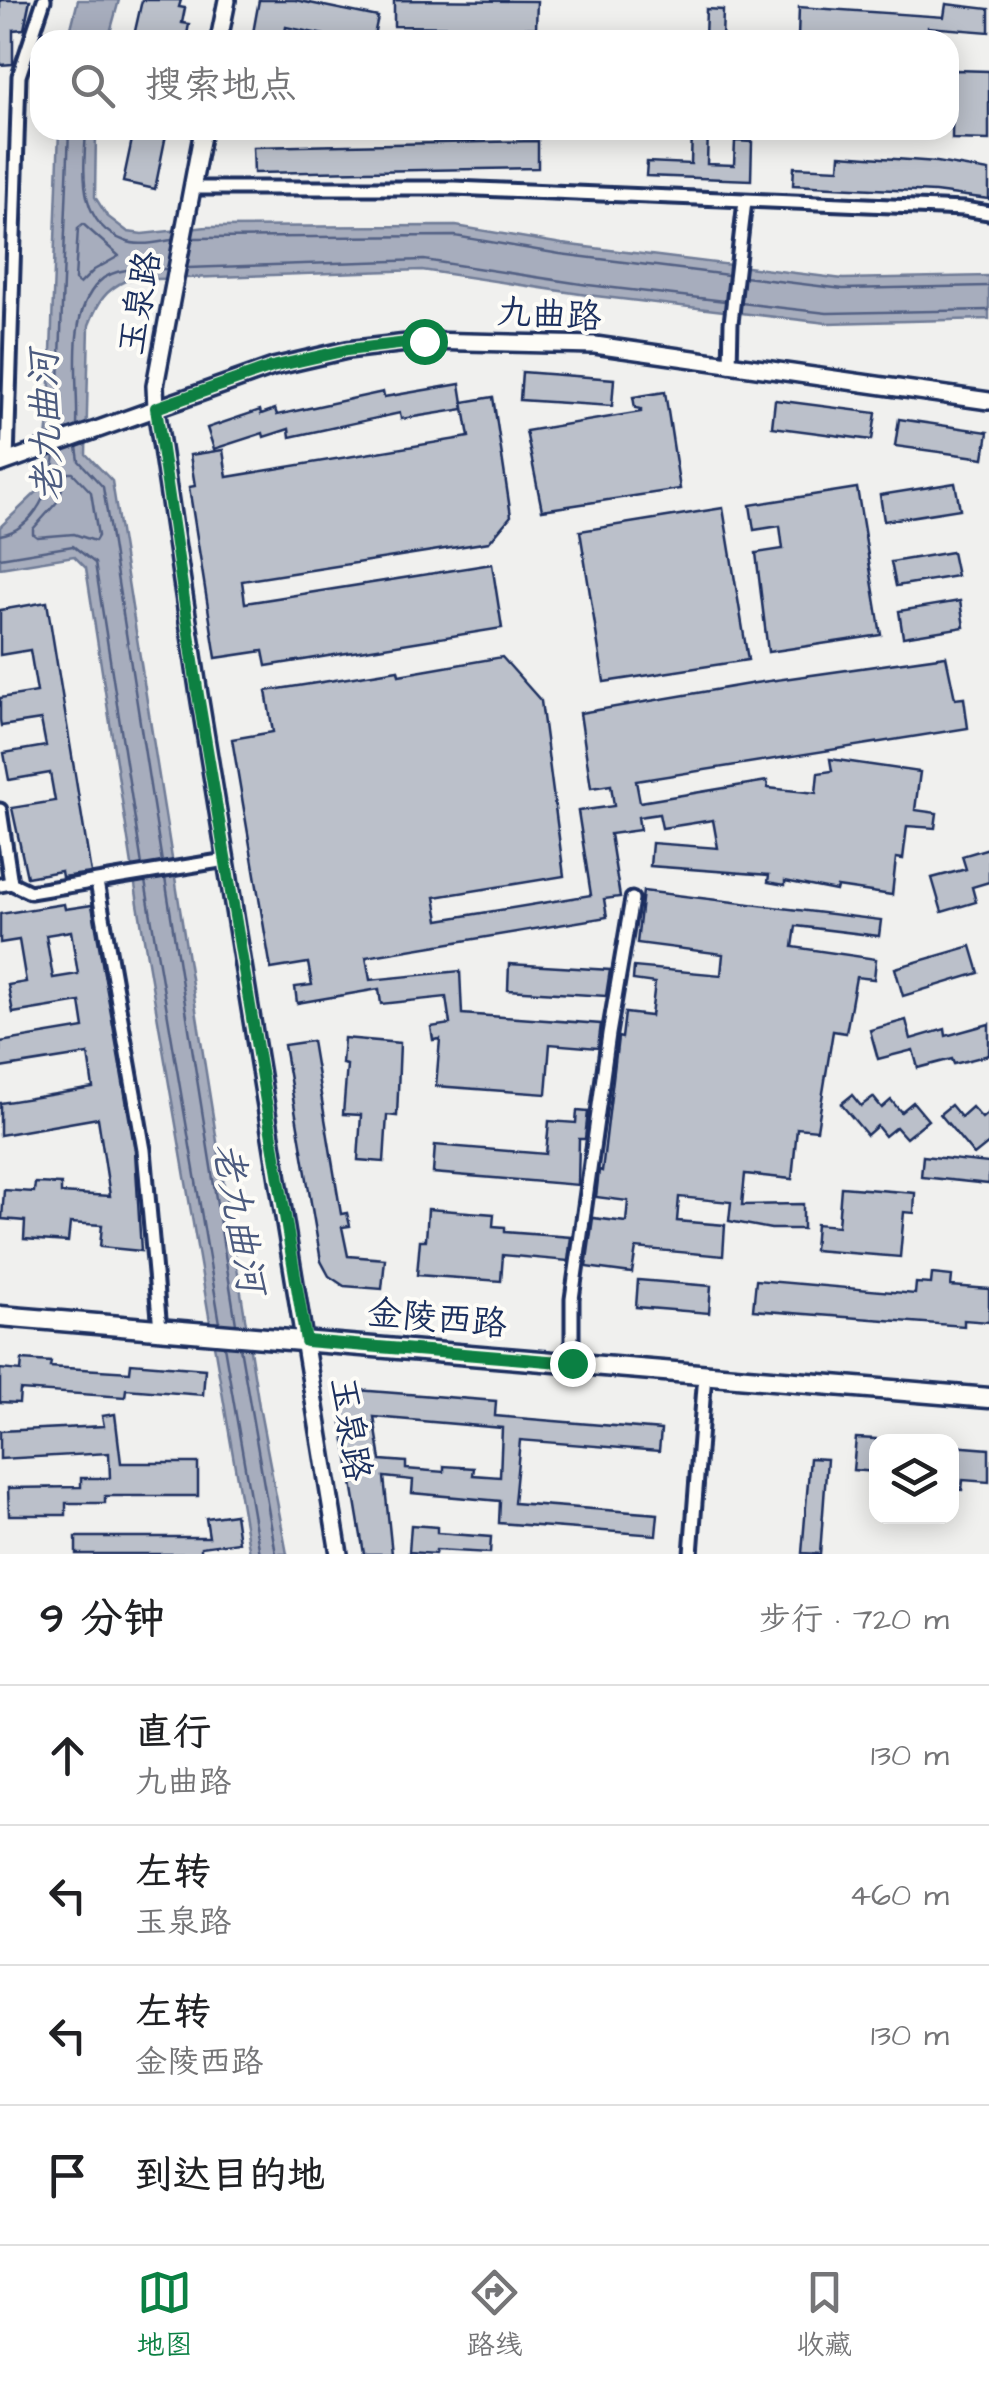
<!DOCTYPE html>
<html lang="zh">
<meta charset="utf-8">
<style>
body{margin:0;font-family:"Architects Daughter","LXGW WenKai TC",sans-serif;background:#f6f6f6;color:#202124}
.controls{position:absolute;right:30px;bottom:30px;display:grid;overflow:hidden;border-radius:20px;box-shadow:0 5px 25px #0003}
.controls button{width:90px;height:90px;display:grid;place-items:center;padding:0;border:0;border-bottom:2px solid #e0e0e0;background:#fff;color:#202124;font:50px sans-serif}
.stop{position:absolute;width:30px;height:30px;margin:-22px;border:8px solid #0b8043;border-radius:50%;background:#fff}
.stop.end{background:#0b8043;border-color:#fff;box-shadow:0 2px 10px #0008}
.list{margin:0;padding:0;list-style:none}
h2{display:flex;justify-content:space-between;align-items:center;height:130px;margin:0;padding:0 40px;font-size:42px}
h2 small{font-size:32px;font-weight:400;color:#757577}
.list li{display:grid;grid-template-columns:65px 1fr auto;gap:30px;align-items:center;box-sizing:border-box;height:140px;padding:0 40px;border-top:2px solid #e0e0e0}
.list b{display:block;font-size:38px;white-space:nowrap}
.list p{margin:0;font-size:32px;white-space:nowrap;color:#757577}
.list em{font-size:32px;font-style:normal;color:#757577}
.icon{flex:none;width:55px;height:55px;fill:none;stroke:currentColor;stroke-width:2;stroke-linecap:round;stroke-linejoin:round}
.map{position:relative;flex:none;width:989px;height:1554px;overflow:hidden}
.search{position:absolute;background:#fff;box-shadow:0 5px 25px #0003;left:30px;right:30px;top:30px;height:110px;display:flex;align-items:center;gap:25px;box-sizing:border-box;padding:0 35px;border-radius:30px;color:#757577;font-size:38px}
.sheet{height:690px;background:#fff}
nav{display:flex;justify-content:space-around;align-items:center;box-sizing:border-box;height:140px;border-top:2px solid #e0e0e0;background:#fff;font-size:28px;color:#757577}
nav a{display:grid;justify-items:center;gap:5px}
nav .on{color:#0b8043}
.map>svg:first-child{display:block}
</style>
<div class="map">
<svg width="989" height="1554" viewBox="0 0 989 1554">
<rect width="100%" height="100%" fill="#f0f0ee"/>
<filter id="ink" filterUnits="userSpaceOnUse"><feTurbulence type="fractalNoise" baseFrequency=".01" numOctaves="2"/><feDisplacementMap in="SourceGraphic" scale="20" xChannelSelector="R" yChannelSelector="G"/><feConvolveMatrix kernelMatrix="1 2 1 2 8 2 1 2 1" color-interpolation-filters="sRGB"/></filter>
<g filter="url(#ink)">
<g fill="#a7adbd" stroke="#6f7b97" stroke-width="2.5">
<polygon points="78,0 119,0 108,40 68,40"/>
<path d="M59,130H96L95,197L107,216L128,232L142,234L207,227L456,226L562,244L843,279L989,276V319L827,323L587,295L422,270L127,280C105,290 98,302 89,325L86,454L112,481L259,1406L287,1554H250L138,904L86,568L74,556L0,568V527L39,490L43,471L49,408Z"/>
</g>
<g fill="none" stroke-linecap="round" stroke-linejoin="round">
<g stroke="#536184" stroke-width="2.5">
<path d="M86,130C84,170 76,223 125,241C139,247 157,242 172,240"/>
<polygon points="83,224 119,256 94,270 80,284 75,280 78,228"/>
<polyline points="193,238 455,236 560,254 728,275"/>
<polyline points="187,268 424,260 588,285 725,301"/>
<polyline points="744,277 843,289 989,286"/>
<polyline points="741,303 827,313 989,310"/>
<path d="M77,426C79,383 65,316 99,282C115,266 146,269 167,269"/>
<polyline points="57,433 69,130"/>
<polyline points="77,447 79,461 103,487 162,862"/>
<polygon points="67,473 73,473 91,492 98,536 95,541 74,534 37,537 33,534 33,529 58,501"/>
<path d="M0,535C36,529 52,486 55,455"/>
<polyline points="0,558 73,546 95,563 142,865"/>
<polyline points="165,878 236,1324"/>
<polyline points="145,881 220,1323"/>
<polyline points="224,1346 260,1554"/>
<polyline points="240,1347 276,1554"/>
</g>
</g>
<g fill="#bbc0ca" stroke="#1b2f5e" stroke-width="2.5" fill-rule="evenodd">
<polygon points="0,0 30,0 24,29 13,30 13,64 0,65"/>
<polygon points="142,0 181,0 179,7 185,8 182,23 189,24 186,40 133,40"/>
<polygon points="259,0 295,0 378,17 373,40 348,40 286,27 284,38 253,33"/>
<polygon points="394,0 537,1 536,28 394,26"/>
<polygon points="946,4 989,9 989,32 928,27 927,40 798,38 799,7 944,17"/>
<polygon points="706,9 723,10 722,40 705,40"/>
<polygon points="953,70 989,71 989,140 952,139"/>
<polygon points="134,130 167,130 155,189 123,182"/>
<polygon points="692,130 708,130 707,164 734,165 735,141 752,142 751,180 646,176 647,162 691,164"/>
<polygon points="538,141 538,168 254,173 253,147"/>
<polygon points="840,155 937,162 989,171 989,199 935,192 793,185 794,167 839,169"/>
<polygon points="522,372 614,379 612,406 520,400"/>
<polygon points="460,384 464,409 401,419 400,413 290,437 289,429 264,437 263,433 214,449 207,428 260,410 261,414 275,409 277,415 383,392 384,397"/>
<polygon points="665,392 680,489 542,510 526,431 641,412 641,409 635,408 633,397"/>
<polygon points="493,397 511,516 489,542 242,581 245,603 492,564 502,628 266,666 263,651 216,658 189,487 195,486 190,455 223,450 227,477 469,437 463,402"/>
<polygon points="775,400 876,413 872,440 772,427"/>
<polygon points="899,419 988,432 984,458 895,446"/>
<polygon points="955,483 960,509 884,521 880,495"/>
<polygon points="857,488 881,635 768,652 756,553 783,549 780,526 754,530 750,505"/>
<polygon points="723,508 748,660 604,682 580,531"/>
<polygon points="952,552 957,576 896,586 891,562"/>
<polygon points="960,601 964,627 903,637 899,611"/>
<polygon points="47,602 91,873 62,877 61,871 27,877 12,808 55,801 50,773 9,780 4,753 46,746 41,720 1,726 0,720 0,698 37,692 30,650 0,655 0,610"/>
<polygon points="946,656 955,699 964,698 968,728 636,781 640,802 767,781 768,788 816,793 818,773 832,771 830,759 920,772 915,810 937,813 935,828 907,826 903,859 896,858 892,895 837,887 836,891 785,881 785,885 768,882 769,875 650,866 652,843 718,848 713,820 662,828 659,814 638,817 640,830 610,834 620,897 604,899 607,917 366,957 370,980 460,971 462,1014 601,1024 598,1048 550,1044 546,1094 436,1086 440,1039 433,1040 431,1027 450,1024 446,997 381,1004 379,989 297,1003 295,987 312,985 308,963 271,969 232,739 273,732 266,691 398,670 399,675 502,657 541,701 564,876 435,897 439,920 591,895 578,811 614,806 611,785 591,788 580,713 755,683"/>
<polygon points="989,848 989,882 972,887 976,902 942,912 932,878 966,869 962,856"/>
<polygon points="643,891 881,920 879,936 796,926 793,947 876,959 874,979 856,977 846,1033 833,1031 817,1130 797,1128 792,1179 745,1174 742,1205 803,1204 803,1229 771,1229 729,1221 731,1202 679,1197 677,1221 725,1225 723,1256 636,1248 632,1273 586,1267 593,1218 626,1222 628,1201 596,1197 599,1170 602,1171 618,1037 622,1038 625,1013 651,1016 655,983 633,980 634,967 721,975 723,954 637,943"/>
<path d="M64,904L65,909L92,905L135,1151L141,1251L100,1247L102,1225L70,1223L68,1242L24,1239L25,1221L2,1219L4,1190L34,1192L35,1183L61,1184V1193L110,1196L98,1118L0,1135V1103L93,1088L88,1054L0,1068V1042L84,1028L80,1002L13,1013L8,985L26,982L19,940L0,943V914ZM71,931L78,974L53,978L46,935Z"/>
<polygon points="971,946 979,973 903,996 895,968"/>
<polygon points="509,964 610,970 606,996 508,990"/>
<polygon points="906,1020 911,1039 945,1029 946,1036 989,1024 989,1055 954,1064 952,1059 918,1068 913,1050 878,1059 870,1030"/>
<polygon points="344,1038 400,1043 397,1116 387,1115 384,1162 358,1160 361,1115 343,1114 347,1065 342,1064"/>
<polygon points="312,1041 341,1214 347,1213 350,1226 342,1227 348,1256 385,1259 382,1289 344,1286 329,1276 321,1261 284,1045"/>
<polygon points="852,1095 861,1106 873,1097 882,1108 891,1100 901,1112 913,1102 928,1120 906,1138 896,1127 885,1136 877,1126 867,1135 841,1104"/>
<polygon points="951,1105 961,1117 972,1107 982,1118 989,1112 989,1143 974,1155 940,1114"/>
<polygon points="577,1111 588,1112 585,1139 579,1139 578,1185 433,1173 435,1145 546,1154 549,1121 576,1123"/>
<polygon points="923,1156 989,1163 989,1184 921,1177"/>
<polygon points="841,1187 915,1193 914,1213 904,1212 900,1257 814,1250 816,1224 838,1226"/>
<polygon points="428,1209 494,1214 493,1226 505,1227 505,1232 571,1237 568,1261 503,1255 501,1281 417,1275 420,1240 426,1240"/>
<polygon points="932,1274 952,1276 951,1286 989,1289 989,1322 964,1320 964,1326 753,1310 756,1280 915,1294 916,1283 931,1284"/>
<polygon points="638,1280 711,1286 709,1313 636,1307"/>
<polygon points="22,1360 51,1362 50,1367 130,1372 131,1363 205,1369 203,1395 126,1389 125,1397 20,1390 19,1403 0,1402 0,1369 21,1371"/>
<path d="M357,1390L496,1401L495,1416L661,1430L659,1451L520,1440L514,1503L658,1514L656,1535L499,1523L500,1501L412,1493L413,1480L384,1477L392,1554H364L340,1411L343,1397ZM374,1417L502,1428L500,1477L473,1475L474,1468L444,1466V1472L406,1469V1462L381,1460Z"/>
<polygon points="115,1414 121,1463 198,1463 198,1496 105,1496 105,1503 66,1503 66,1515 9,1515 8,1488 81,1487 81,1478 110,1478 109,1453 0,1459 0,1431 104,1426 102,1416"/>
<polygon points="856,1438 876,1439 876,1472 853,1470"/>
<polygon points="952,1446 989,1449 989,1482 963,1480 962,1490 952,1489"/>
<polygon points="810,1458 827,1459 820,1554 802,1553"/>
<polygon points="235,1514 239,1542 201,1547 201,1554 76,1554 76,1537 209,1537 206,1518"/>
<polygon points="411,1525 437,1527 437,1533 491,1537 490,1553 436,1550 435,1554 409,1552"/>
</g>
<g fill="none" stroke-linecap="round" stroke-linejoin="round">
<defs>
<g id="minor">
<polyline points="192,188 454,188 964,209 989,213"/>
<polyline points="730,366 731,323 745,201"/>
<polyline points="7,461 19,76 44,0"/>
<polyline points="0,810 11,883"/>
<polyline points="97,882 144,1150 160,1329"/>
<polyline points="0,885 11,883 30,892 226,860"/>
<polyline points="572,1363 572,1299 609,1034 632,899"/>
<polyline points="691,1554 705,1374"/>
</g>
<g id="tertiary">
<polyline points="219,40 227,0"/>
<polyline points="203,130 155,386 156,408 199,695 339,1554"/>
<polyline points="0,464 273,367 347,350 424,341 595,345 989,401"/>
</g>
<polyline id="secondary" points="0,1316 989,1398"/>
</defs>
<use href="#minor" stroke="#1b2f5e" stroke-width="19"/>
<use href="#tertiary" stroke="#1b2f5e" stroke-width="22"/>
<use href="#secondary" stroke="#1b2f5e" stroke-width="25"/>
<use href="#minor" stroke="#fdfcf7" stroke-width="11"/>
<use href="#tertiary" stroke="#fdfcf7" stroke-width="15"/>
<use href="#secondary" stroke="#fdfcf7" stroke-width="18"/>
</g>
</g>
<g fill="none" stroke-linecap="round" stroke-linejoin="round" filter="url(#ink)">
<polyline stroke="#0b8043" stroke-width="12" points="424,341 347,350 272,367 156,408 198,695 306,1341 572,1363"/>
</g>
<g text-anchor="middle" dominant-baseline="central" stroke-width="8" stroke-linejoin="round" paint-order="stroke">
<g font-size="35" fill="#1b2f5e" stroke="#fdfcf7">
<text transform="translate(140 303) rotate(-80)">玉泉路</text>
<text transform="translate(549 315) rotate(3)">九曲路</text>
<text transform="translate(437 1319) rotate(5)">金陵西路</text>
<text transform="translate(350 1429) rotate(81)">玉泉路</text>
</g>
<g font-size="38" font-style="italic" fill="#4c5b7f" stroke="#fdfcf7">
<text transform="translate(47 426) rotate(-92)">老九曲河</text>
<text transform="translate(238 1218) rotate(80)">老九曲河</text>
</g>
</g>
</svg>
<div class="controls">
<button><svg class="icon" aria-label="layers" viewBox="0 0 24 24"><path d="M12 4l9 5-9 5-9-5zM3 14l9 5 9-5"/></svg></button>
</div>
<div class="stop" style="left:424px;top:341px"></div>
<div class="stop end" style="left:572px;top:1363px"></div>
<div class="search"><svg class="icon" aria-label="search" viewBox="0 0 24 24"><circle cx="10" cy="10" r="6"/><path d="M15 15l6 6"/></svg>搜索地点</div>
</div>
<section class="sheet">
<h2>9 分钟<small>步行 · 720 m</small></h2>
<ul class="list">
<li><svg class="icon" aria-label="ahead" viewBox="0 0 24 24"><path d="M12 20V5M6 11l6-6 6 6"/></svg><div><b>直行</b><p>九曲路</p></div><em>130 m</em></li>
<li><svg class="icon" aria-label="left" viewBox="0 0 24 24"><path d="M17 20v-9H6M10 6l-5 5 5 5"/></svg><div><b>左转</b><p>玉泉路</p></div><em>460 m</em></li>
<li><svg class="icon" aria-label="left" viewBox="0 0 24 24"><path d="M17 20v-9H6M10 6l-5 5 5 5"/></svg><div><b>左转</b><p>金陵西路</p></div><em>130 m</em></li>
<li><svg class="icon" aria-label="arrive" viewBox="0 0 24 24"><path d="M6 21V4h12l-3 4 3 4H6"/></svg><div><b>到达目的地</b></div></li>
</ul>
</section>
<nav>
<a class="on"><svg class="icon" aria-label="map" viewBox="0 0 24 24"><path d="M3 6l6-2 6 2 6-2v14l-6 2-6-2-6 2zM9 4v14M15 6v14"/></svg>地图</a>
<a><svg class="icon" aria-label="directions" viewBox="0 0 24 24"><path d="M12 3l9 9-9 9-9-9zM9 14v-3h6M13 9l2 2-2 2"/></svg>路线</a>
<a><svg class="icon" aria-label="saved" viewBox="0 0 24 24"><path d="M7 4h10v16l-5-4-5 4z"/></svg>收藏</a>
</nav>
